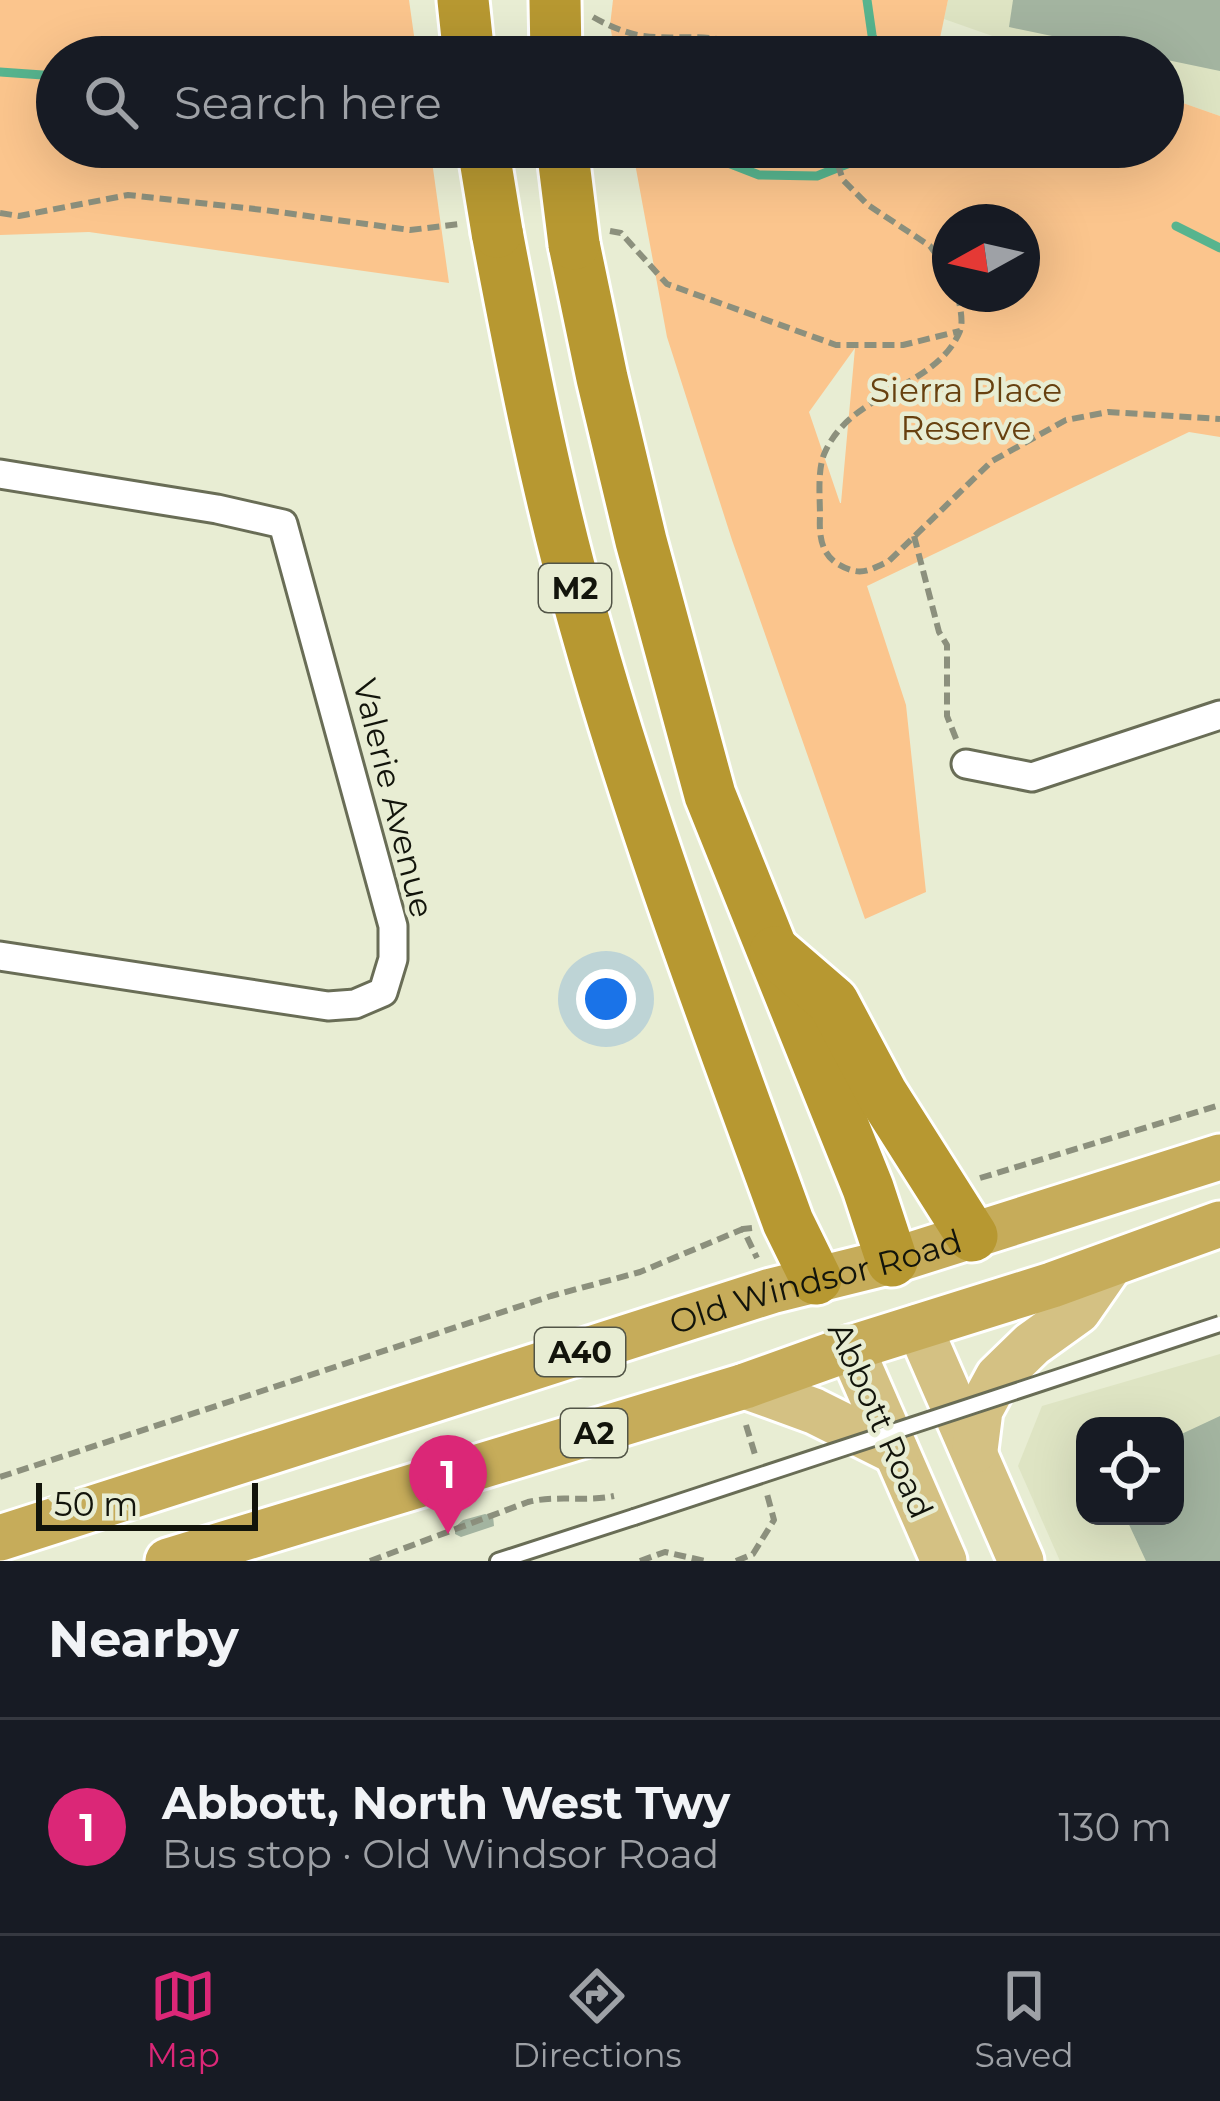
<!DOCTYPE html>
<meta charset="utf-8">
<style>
body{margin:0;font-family:Montserrat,sans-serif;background:#20242c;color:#f1f3f6}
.controls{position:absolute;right:36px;bottom:36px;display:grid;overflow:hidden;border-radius:24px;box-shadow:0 12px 48px #0002}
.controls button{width:108px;height:108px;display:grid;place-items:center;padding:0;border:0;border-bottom:3px solid #363941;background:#171b24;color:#f1f3f6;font:60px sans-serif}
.compass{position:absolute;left:932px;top:204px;width:108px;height:108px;border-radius:50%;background:#171b24;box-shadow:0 12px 48px #0002;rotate:262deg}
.scale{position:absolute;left:36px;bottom:30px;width:222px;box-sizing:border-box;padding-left:12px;border:6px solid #12140b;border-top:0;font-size:33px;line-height:42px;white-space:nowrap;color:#12140b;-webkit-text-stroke:9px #e8edd3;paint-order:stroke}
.you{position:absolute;left:606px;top:999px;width:42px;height:42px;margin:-30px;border:9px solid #fff;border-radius:50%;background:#1a73e8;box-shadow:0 0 0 18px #1a73e833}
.badge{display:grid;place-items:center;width:78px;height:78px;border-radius:50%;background:#db2777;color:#fff;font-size:39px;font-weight:700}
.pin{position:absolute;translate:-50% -99px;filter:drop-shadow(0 3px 6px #0008)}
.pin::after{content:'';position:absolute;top:63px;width:42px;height:36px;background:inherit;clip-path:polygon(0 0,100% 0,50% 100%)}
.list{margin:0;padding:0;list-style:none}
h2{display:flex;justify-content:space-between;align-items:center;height:156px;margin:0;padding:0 48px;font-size:51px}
h2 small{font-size:39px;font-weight:400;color:#9ea1a6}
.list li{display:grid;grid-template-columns:78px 1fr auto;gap:36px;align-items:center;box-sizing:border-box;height:216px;padding:0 48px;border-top:3px solid #363941}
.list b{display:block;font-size:45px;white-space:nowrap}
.list p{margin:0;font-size:39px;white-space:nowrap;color:#9ea1a6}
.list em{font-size:39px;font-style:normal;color:#9ea1a6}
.icon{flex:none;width:66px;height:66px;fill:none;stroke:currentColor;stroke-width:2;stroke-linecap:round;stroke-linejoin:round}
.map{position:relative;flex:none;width:1220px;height:1561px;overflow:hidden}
.search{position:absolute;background:#171b24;box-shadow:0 12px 48px #0002;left:36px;right:36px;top:36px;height:132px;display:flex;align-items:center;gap:30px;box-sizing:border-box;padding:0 42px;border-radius:66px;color:#9ea1a6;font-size:45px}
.sheet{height:372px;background:#171b24}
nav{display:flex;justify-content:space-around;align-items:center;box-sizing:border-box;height:168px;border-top:3px solid #363941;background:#171b24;font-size:33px;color:#9ea1a6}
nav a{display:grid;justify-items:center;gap:6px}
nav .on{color:#db2777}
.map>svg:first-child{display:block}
</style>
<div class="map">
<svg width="1220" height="1561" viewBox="0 0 1220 1561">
<rect width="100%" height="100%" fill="#e8edd3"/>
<g fill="#dee4c3" fill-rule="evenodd">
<polygon points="948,0 1220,0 1220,116 1163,96 1163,57 1052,57 944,19"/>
<path d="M1220,1354V1561H1060L1018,1466L1042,1406ZM1085,1426H1175V1516H1085Z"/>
</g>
<g fill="#fbc58d" fill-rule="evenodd">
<polygon points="0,0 409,0 417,57 57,57 57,147 430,147 449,283 89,232 0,235"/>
<polygon points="613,0 948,0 936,57 616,57 610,26"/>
<path d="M1163,96L1220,116V437L1189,432L867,586L906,705L926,892L865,919L732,540L667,337L632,147H1163ZM1022,222V294H950V222ZM855,348L841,503H840L809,412Z"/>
</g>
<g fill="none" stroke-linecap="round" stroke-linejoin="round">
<g stroke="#57b48e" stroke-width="9">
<polyline points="867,0 872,35 879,57"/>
<polyline points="0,72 57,76"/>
<polyline points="687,147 759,175 817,176 890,147"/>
<polyline points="1176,226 1220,248"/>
</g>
</g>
<g fill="#a3b4a0">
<polygon points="1013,0 1220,0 1220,71 1009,27"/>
<polygon points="1220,1416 1220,1561 1146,1561 1125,1516 1175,1516 1175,1437"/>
<polygon points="485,1514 493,1516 494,1526 461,1537 455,1534 455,1527 463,1520"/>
</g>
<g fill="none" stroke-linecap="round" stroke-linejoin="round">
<defs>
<polyline id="service" points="498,1561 634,1517"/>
<g id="minor">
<polyline points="0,474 217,509 283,524 393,926 393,959 383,992 355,1004 328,1006 0,956"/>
<polyline points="966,764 1032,777 1220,715"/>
</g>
<g id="primary">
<polyline points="919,1327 1021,1561"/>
<polyline points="851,1348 944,1561"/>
<polyline points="745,1386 814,1411 896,1452"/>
<polyline points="975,1450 980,1410 998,1377 1032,1344 1078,1311 1110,1265"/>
</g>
<g id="trunk">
<path id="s1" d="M0,1538L771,1291L892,1261L1220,1157"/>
<polyline points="168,1561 745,1386 851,1348 1052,1285 1220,1224"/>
</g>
<g id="motorway">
<polyline points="463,0 469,57"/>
<polyline points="555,0 556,57"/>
<path d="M497,232C522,364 548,496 585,625C642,828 716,1024 788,1222L816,1279"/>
<polyline points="574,244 602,378 641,541 710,795 868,1188 892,1261"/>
<polyline points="775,952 833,1002 882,1094 972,1236"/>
</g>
</defs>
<use href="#service" stroke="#696d56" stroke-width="20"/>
<use href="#minor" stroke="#696d56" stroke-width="33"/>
<use href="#primary" stroke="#fff" stroke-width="51"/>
<use href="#trunk" stroke="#fff" stroke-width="51"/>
<use href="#motorway" stroke="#fff" stroke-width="57"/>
<g stroke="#8c907d" stroke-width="6" stroke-dasharray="12 6" stroke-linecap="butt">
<path d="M593,17C607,25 621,31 637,35C681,43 717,26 758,57"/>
<polyline points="832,147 843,180 868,205 930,246 950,273"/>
<polyline points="0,213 19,216 128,195 264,210 410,230 460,224"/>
<polyline points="610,231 621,233 667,284 836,345 903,345 960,331"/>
<path d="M958,294C959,305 964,320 960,331C936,389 853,390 825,452C817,469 820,497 820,516C819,535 821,554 838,564C860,577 868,571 889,561L992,461L1066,420L1108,412L1220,419"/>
<polyline points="914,536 939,632 947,645 947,716 957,741"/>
<polyline points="980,1178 1220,1105"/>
<polyline points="752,1228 743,1229 757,1258"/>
<polyline points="746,1425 756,1458"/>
<polyline points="0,1477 551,1296 640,1272 743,1229"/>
<path d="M370,1561L528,1502C556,1495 585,1502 614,1496"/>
<polyline points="640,1561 665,1552 705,1561"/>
<polyline points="736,1561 753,1554 774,1520 767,1494"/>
</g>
<use href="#service" stroke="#fff" stroke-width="14"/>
<use href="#minor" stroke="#fff" stroke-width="27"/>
<use href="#primary" stroke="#d4c183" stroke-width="45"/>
<use href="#trunk" stroke="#c6ac5a" stroke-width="45"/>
<use href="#motorway" stroke="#b79831" stroke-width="51"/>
<defs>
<polyline id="service-bridge" points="634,1517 1220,1324"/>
<g id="motorway-bridge">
<polyline points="483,147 497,232"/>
<polyline points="562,147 574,244"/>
</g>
</defs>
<use href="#service-bridge" stroke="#696d56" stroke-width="20" stroke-linecap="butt"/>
<use href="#motorway-bridge" stroke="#fff" stroke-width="57" stroke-linecap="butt"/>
<use href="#service-bridge" stroke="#fff" stroke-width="14"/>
<use href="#motorway-bridge" stroke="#b79831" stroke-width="51"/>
</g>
<g text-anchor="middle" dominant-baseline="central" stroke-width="9" stroke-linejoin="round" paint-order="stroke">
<g fill="#e8edd3" stroke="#525547" stroke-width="3">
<rect x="539" y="564" width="72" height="48" rx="9"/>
<rect x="535" y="1328" width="90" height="48" rx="9"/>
<rect x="561" y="1409" width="66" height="48" rx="9"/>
</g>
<g font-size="30" font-weight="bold" fill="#12140b">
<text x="575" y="588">M2</text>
<text x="580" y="1352">A40</text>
<text x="594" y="1433">A2</text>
</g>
<g font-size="33" fill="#67400f" stroke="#e8edd3">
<text x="966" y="390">Sierra Place<tspan x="966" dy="38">Reserve</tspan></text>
</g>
<g font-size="33" fill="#12140b" stroke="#e8edd3">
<text transform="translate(394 798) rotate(76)">Valerie Avenue</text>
<text stroke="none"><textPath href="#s1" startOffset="855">Old Windsor Road</textPath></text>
<text transform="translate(881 1420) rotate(66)">Abbott Road</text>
</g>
</g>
</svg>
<div class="controls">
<button><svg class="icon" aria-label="locate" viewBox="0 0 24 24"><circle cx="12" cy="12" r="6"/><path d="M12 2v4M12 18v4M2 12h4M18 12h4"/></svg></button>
</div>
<svg class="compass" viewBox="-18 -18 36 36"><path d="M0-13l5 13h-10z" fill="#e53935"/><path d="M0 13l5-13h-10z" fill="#9ea1a6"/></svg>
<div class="scale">50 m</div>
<div class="you"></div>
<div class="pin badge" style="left:448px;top:1534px">1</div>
<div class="search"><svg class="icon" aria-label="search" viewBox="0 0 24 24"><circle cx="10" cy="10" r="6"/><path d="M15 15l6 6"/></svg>Search here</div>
</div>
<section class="sheet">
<h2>Nearby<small></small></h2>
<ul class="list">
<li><span class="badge">1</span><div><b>Abbott, North West Twy</b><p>Bus stop · Old Windsor Road</p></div><em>130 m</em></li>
</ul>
</section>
<nav>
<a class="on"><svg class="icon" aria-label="map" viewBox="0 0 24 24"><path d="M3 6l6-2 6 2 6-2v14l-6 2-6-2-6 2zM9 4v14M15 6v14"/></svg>Map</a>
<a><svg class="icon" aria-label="directions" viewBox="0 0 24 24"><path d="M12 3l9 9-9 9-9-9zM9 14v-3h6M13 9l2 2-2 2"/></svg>Directions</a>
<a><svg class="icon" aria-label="saved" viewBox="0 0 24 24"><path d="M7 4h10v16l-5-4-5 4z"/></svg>Saved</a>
</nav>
